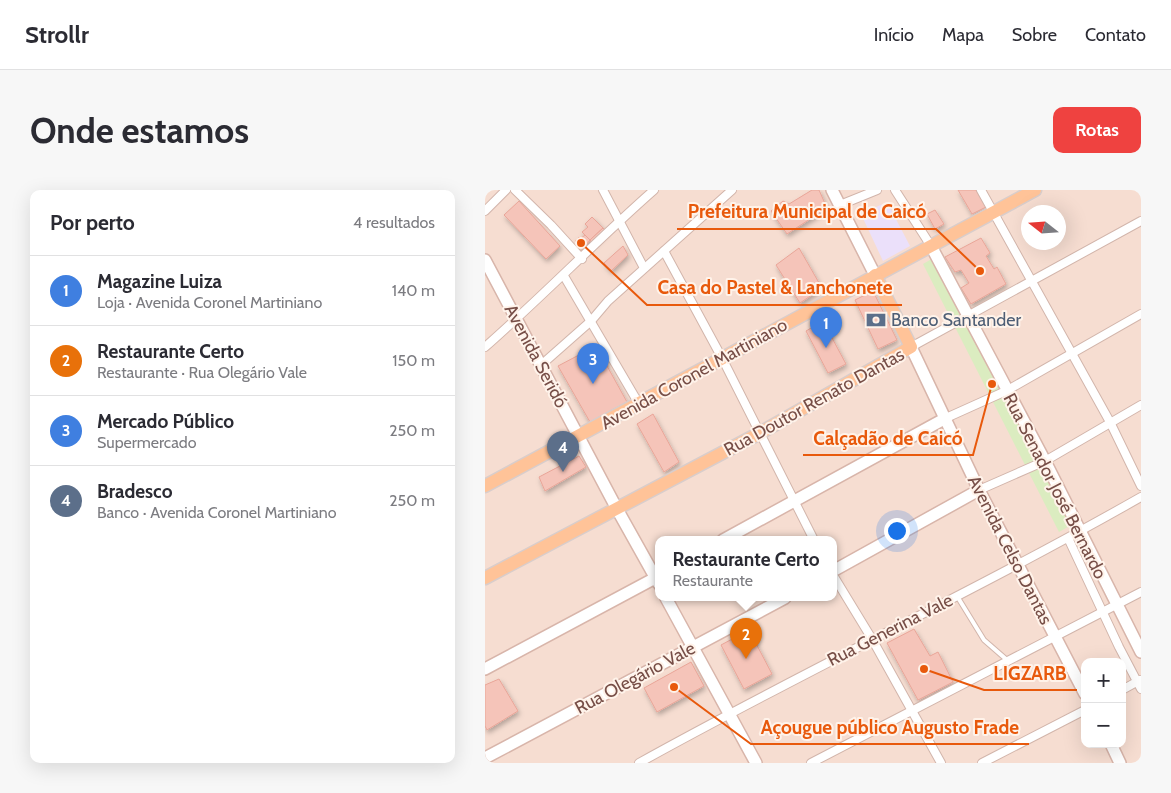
<!DOCTYPE html>
<html lang="pt">
<meta charset="utf-8">
<style>
body{margin:0;font-family:Cabin,sans-serif;background:#f7f7f7;color:#2b2b33}
.controls{position:absolute;right:15px;bottom:15px;display:grid;overflow:hidden;border-radius:10px;box-shadow:0 5px 20px #0002}
.controls button{width:45px;height:45px;display:grid;place-items:center;padding:0;border:0;border-bottom:1px solid #e1e1e2;background:#fff;color:#2b2b33;font:25px sans-serif}
.compass{position:absolute;left:536px;top:15px;width:45px;height:45px;border-radius:50%;background:#fff;box-shadow:0 5px 20px #0002;rotate:287deg}
.you{position:absolute;left:411px;top:340px;width:18px;height:18px;margin:-12px;border:4px solid #fff;border-radius:50%;background:#1a73e8;box-shadow:0 0 0 8px #1a73e833}
.badge{display:grid;place-items:center;width:32px;height:32px;border-radius:50%;background:#ef4240;color:#fff;font-size:16px;font-weight:700}
.pin{position:absolute;translate:-50% -41px;filter:drop-shadow(0 1px 2px #0008)}
.pin::after{content:'';position:absolute;top:26px;width:18px;height:15px;background:inherit;clip-path:polygon(0 0,100% 0,50% 100%)}
.popup{position:absolute;left:170px;top:346px;width:182px;height:65px;box-sizing:border-box;display:grid;place-content:center;border-radius:10px;background:#fff;filter:drop-shadow(0 1px 4px #0005);font-size:16px;white-space:nowrap;color:#7c7c81}
.popup b{font-size:19px;color:#2b2b33}
.popup::after{content:'';position:absolute;left:50%;top:100%;margin-left:-10px;border:10px solid transparent;border-top-color:#fff}
.list{margin:0;padding:0;list-style:none}
h2{display:flex;justify-content:space-between;align-items:center;height:65px;margin:0;padding:0 20px;font-size:21px}
h2 small{font-size:16px;font-weight:400;color:#7c7c81}
.list li{display:grid;grid-template-columns:32px 1fr auto;gap:15px;align-items:center;box-sizing:border-box;height:70px;padding:0 20px;border-top:1px solid #e1e1e2}
.list b{display:block;font-size:19px;white-space:nowrap}
.list p{margin:0;font-size:16px;white-space:nowrap;color:#7c7c81}
.list em{font-size:16px;font-style:normal;color:#7c7c81}
.map{position:relative;flex:none;width:656px;height:573px;overflow:hidden;border-radius:10px}
header{display:flex;align-items:center;gap:30px;box-sizing:border-box;height:70px;padding:0 25px;background:#fff;border-bottom:1px solid #e1e1e2}
header strong{font-size:24px}
nav{display:flex;gap:28px;margin-inline-start:auto;font-size:18px}
.intro{display:flex;align-items:center;justify-content:space-between;box-sizing:border-box;height:120px;padding:0 30px}
h1{margin:0;font-size:35px}
.button{padding:12px 22px;border-radius:10px;background:#ef4240;color:#fff;font-size:18px;font-weight:700}
main{display:flex;gap:30px;padding:0 30px}
aside{flex:1;background:#fff;border-radius:10px;box-shadow:0 5px 20px #0002}
.map>svg:first-child{display:block}
</style>
<header>
<strong>Strollr</strong>
<nav><a>Início</a><a>Mapa</a><a>Sobre</a><a>Contato</a></nav>
</header>
<div class="intro"><h1>Onde estamos</h1><a class="button">Rotas</a></div>
<main>
<aside>
<h2>Por perto<small>4 resultados</small></h2>
<ul class="list">
<li><span class="badge" style="background:#3f7fe0">1</span><div><b>Magazine Luiza</b><p>Loja · Avenida Coronel Martiniano</p></div><em>140 m</em></li>
<li><span class="badge" style="background:#e8710a">2</span><div><b>Restaurante Certo</b><p>Restaurante · Rua Olegário Vale</p></div><em>150 m</em></li>
<li><span class="badge" style="background:#3f7fe0">3</span><div><b>Mercado Público</b><p>Supermercado</p></div><em>250 m</em></li>
<li><span class="badge" style="background:#5c6f8a">4</span><div><b>Bradesco</b><p>Banco · Avenida Coronel Martiniano</p></div><em>250 m</em></li>
</ul>
</aside>
<div class="map">
<svg width="656" height="573" viewBox="0 0 656 573">
<defs>
<filter id="shadow"><feDropShadow dx="1.5" dy="3" stdDeviation="2.5" flood-color="#0004"/></filter>
</defs>
<rect width="100%" height="100%" fill="#feede3"/>
<path fill="#f6ddd1" fill-rule="evenodd" d="M0,0H656V573H0ZM544,22H574V52H544ZM174,350H348V408H174ZM600,472H637V554H600Z"/>
<polygon fill="#ebe0fa" points="402,12 425,56 398,71 376,24"/>
<polygon fill="#dbecc0" points="450,67 588,334 574,342 438,74"/>
<g fill="#f5c4b9" stroke="#e9a598" filter="url(#shadow)">
<polygon points="327,0 334,0 342,18 302,44 286,21 298,11 304,14"/>
<polygon points="473,0 491,0 501,17 487,24"/>
<polygon points="34,11 75,56 61,69 19,25"/>
<polygon points="450,20 459,34 450,39 442,24"/>
<polygon points="107,27 118,38 105,50 97,42 103,37 100,34"/>
<polygon points="118,38 121,41 108,54 105,50"/>
<polygon points="100,45 105,50 101,55 95,49"/>
<polygon points="94,47 101,55 98,58 90,51"/>
<polygon points="496,48 505,63 501,66 509,79 512,77 521,94 486,114 476,98 484,93 476,80 470,82 460,67"/>
<polygon points="138,56 143,65 126,81 119,73"/>
<polygon points="314,58 337,98 315,113 291,75"/>
<polygon points="388,101 412,150 393,159 370,110"/>
<polygon points="338,131 361,174 343,183 321,141"/>
<polygon points="111,156 142,212 105,232 73,176"/>
<polygon points="168,224 194,272 179,282 152,234"/>
<polygon points="94,266 101,277 60,301 54,287"/>
<polygon points="429,439 445,466 453,462 468,492 433,510 402,453"/>
<polygon points="264,440 287,484 259,499 236,455"/>
<polygon points="206,472 219,496 172,522 159,498"/>
<polygon points="14,489 33,521 2,540 0,536 0,495"/>
</g>
<g fill="none" stroke-linecap="round" stroke-linejoin="round">
<defs>
<polyline id="service" points="472,406 499,450 522,470"/>
<g id="minor">
<polyline points="30,0 66,35 97,69"/>
<polyline points="118,0 159,78"/>
<polyline points="410,0 446,56"/>
<polyline points="496,0 625,232 656,296"/>
<polyline points="355,15 392,0"/>
<polyline points="0,21 21,0"/>
<polyline points="179,61 237,168 329,350"/>
<polyline points="79,86 154,214"/>
<path d="M0,157C58,106 111,51 169,0"/>
<polyline points="426,157 656,31"/>
<polyline points="55,176 106,131 123,111 247,0"/>
<polyline points="461,228 521,201 656,124"/>
<polyline points="494,300 560,271 656,215"/>
<polyline points="583,348 634,457 656,499"/>
<polyline points="348,385 387,449 456,573"/>
<polyline points="637,500 655,490"/>
<path d="M154,573C319,481 491,401 656,307"/>
<polyline points="326,573 656,402"/>
<polyline points="497,573 600,520"/>
</g>
<g id="secondary">
<polyline points="347,0 390,85"/>
<polyline points="446,56 560,271 656,462"/>
<polyline points="0,70 132,319 174,394"/>
<polyline points="426,157 494,300 600,504"/>
<polyline points="238,350 461,228"/>
<polyline points="348,381 494,300"/>
<polyline points="181,408 271,573"/>
<polyline points="0,479 174,386"/>
<polyline points="626,554 635,573"/>
<polyline points="0,568 300,408"/>
</g>
<g id="primary">
<polyline points="0,296 550,0"/>
<polyline points="0,388 275,243 426,157 390,85"/>
</g>
</defs>
<use href="#service" stroke="#d2b5ab" stroke-width="6"/>
<use href="#minor" stroke="#d2b5ab" stroke-width="10"/>
<use href="#secondary" stroke="#d8b5aa" stroke-width="14"/>
<use href="#primary" stroke="#d9cdcb" stroke-width="15"/>
<use href="#service" stroke="#fff" stroke-width="4"/>
<use href="#minor" stroke="#fff" stroke-width="8"/>
<use href="#secondary" stroke="#fff" stroke-width="11"/>
<use href="#primary" stroke="#ffc398" stroke-width="12"/>
</g>
<defs>
<symbol id="bank-bare" viewBox="-9 -9 18 18"><path d="M-6-4H6V4H-6ZM0-2.3a2.3 2.3 0 1 0 0 4.6a2.3 2.3 0 1 0 0-4.6Z" fill="#5c6f8a" stroke="#fff3ea" stroke-width="2.5" paint-order="stroke"/></symbol>
</defs>
<g fill-rule="evenodd">
<use href="#bank-bare" x="377" y="116" width="28" height="28"/>
</g>
<g text-anchor="middle" dominant-baseline="central" stroke-width="4" stroke-linejoin="round" paint-order="stroke">
<g font-size="18" fill="#4e5e75" stroke="#fff3ea" text-anchor="start">
<text x="406" y="130">Banco Santander</text>
</g>
<g font-size="18" fill="#774e47" stroke="#fff3ea">
<text transform="translate(51 166) rotate(62)">Avenida Seridó</text>
<text transform="translate(209 184) rotate(-29)">Avenida Coronel Martiniano</text>
<text transform="translate(329 212) rotate(-29)">Rua Doutor Renato Dantas</text>
<text transform="translate(570 296) rotate(63)">Rua Senador José Bernardo</text>
<text transform="translate(525 360) rotate(63)">Avenida Celso Dantas</text>
<text transform="translate(405 440) rotate(-27)">Rua Generina Vale</text>
<text transform="translate(150 488) rotate(-28)">Rua Olegário Vale</text>
</g>
</g>
<path fill="none" stroke="#e8590c" stroke-width="2" d="M495 81L451 39H192M96 53L162 115H417M507 194L488 265H318M439 479L499 500H592M189 497L266 554H544"/>
<g fill="#e8590c" stroke="#fff3ea" stroke-width="2">
<circle cx="495" cy="81" r="5"/>
<circle cx="96" cy="53" r="5"/>
<circle cx="507" cy="194" r="5"/>
<circle cx="439" cy="479" r="5"/>
<circle cx="189" cy="497" r="5"/>
</g>
<g font-size="19" text-anchor="middle" font-weight="bold" fill="#e8590c" stroke="#fff3ea" stroke-width="4" stroke-linejoin="round" paint-order="stroke">
<text x="322" y="28">Prefeitura Municipal de Caicó</text>
<text x="290" y="104">Casa do Pastel &amp; Lanchonete</text>
<text x="403" y="255">Calçadão de Caicó</text>
<text x="545" y="490">LIGZARB</text>
<text x="405" y="544">Açougue público Augusto Frade</text>
</g>
</svg>
<div class="controls">
<button>+</button>
<button>−</button>
</div>
<svg class="compass" viewBox="-18 -18 36 36"><path d="M0-13l5 13h-10z" fill="#e53935"/><path d="M0 13l5-13h-10z" fill="#7c7c81"/></svg>
<div class="you"></div>
<div class="pin badge" style="left:341px;top:158px;background:#3f7fe0">1</div>
<div class="pin badge" style="left:261px;top:469px;background:#e8710a">2</div>
<div class="popup"><b>Restaurante Certo</b>Restaurante</div>
<div class="pin badge" style="left:108px;top:194px;background:#3f7fe0">3</div>
<div class="pin badge" style="left:78px;top:282px;background:#5c6f8a">4</div>
</div>
</main>
